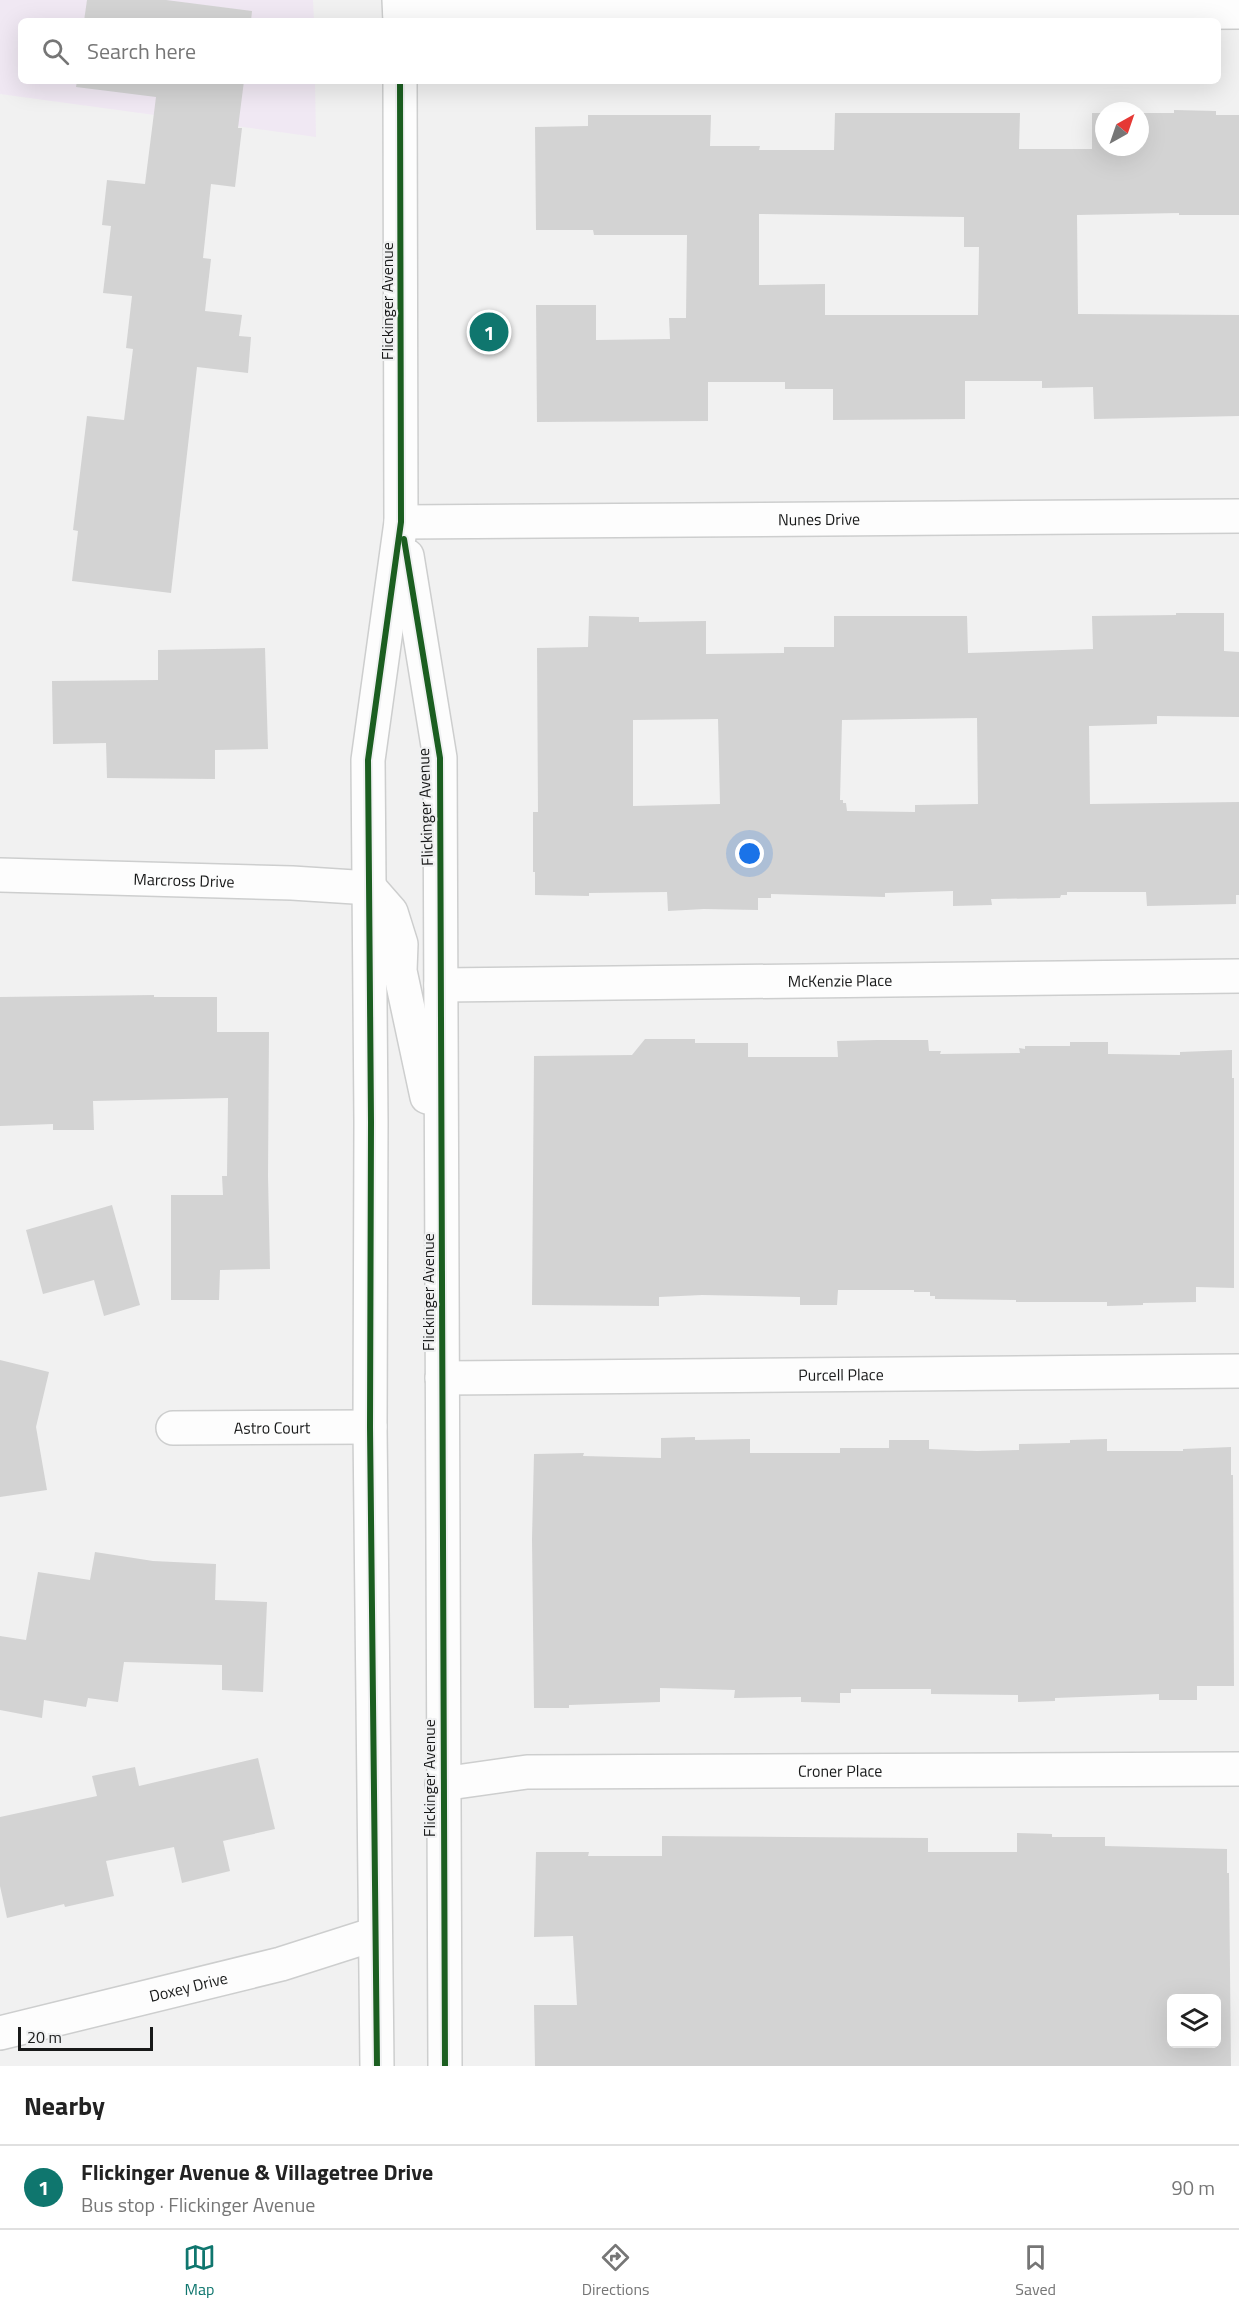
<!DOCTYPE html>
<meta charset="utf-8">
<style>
body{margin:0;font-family:"Titillium Web",sans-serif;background:#f2f2f2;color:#222}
.controls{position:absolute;right:18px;bottom:18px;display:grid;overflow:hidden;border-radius:9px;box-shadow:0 6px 24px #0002}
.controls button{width:54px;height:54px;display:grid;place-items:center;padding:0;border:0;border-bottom:2px solid #e0e0e0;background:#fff;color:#222;font:30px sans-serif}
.compass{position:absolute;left:1095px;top:102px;width:54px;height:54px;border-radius:50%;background:#fff;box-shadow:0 6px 24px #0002;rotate:40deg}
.scale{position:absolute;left:18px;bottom:15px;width:135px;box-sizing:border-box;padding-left:6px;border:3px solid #181919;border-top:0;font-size:16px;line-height:21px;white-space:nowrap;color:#181919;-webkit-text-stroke:4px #f0f1f2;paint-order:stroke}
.you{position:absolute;left:750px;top:854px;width:21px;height:21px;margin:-15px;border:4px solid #fff;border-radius:50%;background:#1a73e8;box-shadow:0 0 0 9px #1a73e833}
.badge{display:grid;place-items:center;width:39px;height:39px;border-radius:50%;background:#0f766e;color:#fff;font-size:20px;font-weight:700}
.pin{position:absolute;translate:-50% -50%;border:3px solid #fff;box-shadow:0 2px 6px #0006}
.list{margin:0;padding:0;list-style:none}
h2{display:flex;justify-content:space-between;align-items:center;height:78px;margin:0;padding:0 24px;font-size:26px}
h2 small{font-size:20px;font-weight:400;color:#767676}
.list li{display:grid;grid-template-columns:39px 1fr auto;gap:18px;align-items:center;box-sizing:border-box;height:84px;padding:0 24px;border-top:2px solid #e0e0e0}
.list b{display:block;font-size:22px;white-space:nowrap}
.list p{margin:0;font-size:20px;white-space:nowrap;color:#767676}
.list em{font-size:20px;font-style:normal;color:#767676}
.icon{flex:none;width:33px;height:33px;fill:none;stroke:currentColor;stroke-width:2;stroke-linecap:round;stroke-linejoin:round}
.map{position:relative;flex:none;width:1239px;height:2066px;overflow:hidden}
.search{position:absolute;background:#fff;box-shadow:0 6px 24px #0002;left:18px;right:18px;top:18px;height:66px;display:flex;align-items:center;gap:15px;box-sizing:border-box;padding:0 21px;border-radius:9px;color:#767676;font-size:22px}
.sheet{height:162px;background:#fff}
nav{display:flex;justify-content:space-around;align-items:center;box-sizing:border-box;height:84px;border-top:2px solid #e0e0e0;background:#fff;font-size:16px;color:#767676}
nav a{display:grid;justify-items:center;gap:3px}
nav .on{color:#0f766e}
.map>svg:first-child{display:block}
</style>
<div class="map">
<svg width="1239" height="2066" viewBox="0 0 1239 2066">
<rect width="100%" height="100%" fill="#f1f1f1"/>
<polygon fill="#f0e8f3" points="0,0 313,0 314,21 21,21 21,81 315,81 316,137 0,94"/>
<g fill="#d3d3d3" fill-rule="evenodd">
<polygon points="87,0 166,0 252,11 251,21 84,21"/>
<polygon points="77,81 244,81 238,128 242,128 235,187 211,184 203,258 211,259 205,311 242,315 239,336 251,337 248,373 197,367 171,593 72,581 78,531 73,530 87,416 124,420 133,349 126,348 132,296 103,293 111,226 102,225 107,180 145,184 156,97 76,87"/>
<path d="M1174,110L1216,111V115H1239V215H1179V213L1077,215L1078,314L1239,315V416L1094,419L1093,387L1042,388V381H965V419L833,420V389H785V382H708V421L537,422L536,305H596V340L670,339L669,318H686L687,235H594L593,230H536L535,127L588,126V115H711L710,146H760L759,150H834L835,113H1020L1019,149H1092V113H1104V147H1140V113H1174ZM759,214L964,217V247H979L978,315H825V284L759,285Z"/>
<path d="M1176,613H1224V651L1239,652V717L1157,716V724L1089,726L1090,804L1239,802V895H1236V904L1147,906L1146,892H1067V895H1061L1060,898L991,899L992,905L953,906V891L885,893V897L771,894V898H758V910L704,909L668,911L667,892L589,893V896L535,895V872H533V812H538L537,648L588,647L589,616L639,617V622L706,621V654L784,653V647H834V616H967L968,653L1093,649L1092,616L1176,615ZM977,718L978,804L915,805V812L847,811L846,803H843V800H840L842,720ZM718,719L720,804L633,806V720Z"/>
<polygon points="265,648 268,749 215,750 215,779 107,778 106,743 53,744 52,681 158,680 158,650"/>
<polygon points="154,995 154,997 217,997 217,1032 269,1032 268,1176 270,1269 220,1270 219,1300 171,1300 171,1195 223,1195 222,1176 227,1176 228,1098 93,1101 94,1130 53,1130 53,1124 0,1126 0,997"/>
<polygon points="645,1039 695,1039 695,1043 748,1043 748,1057 838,1057 837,1041 877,1040 928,1040 929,1051 941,1051 940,1054 1020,1053 1019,1048 1025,1049 1025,1046 1070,1046 1070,1042 1108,1042 1108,1054 1180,1055 1180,1052 1232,1050 1232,1078 1234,1078 1234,1288 1196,1287 1196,1302 1143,1303 1143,1305 1107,1306 1107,1302 1016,1302 1016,1300 935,1299 935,1296 930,1296 930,1292 914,1292 914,1290 838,1290 837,1305 800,1305 800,1297 702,1295 659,1297 659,1306 532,1305 534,1056 632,1055"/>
<polygon points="112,1205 140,1305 104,1316 94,1280 43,1294 26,1230"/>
<polygon points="0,1360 49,1372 36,1427 47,1490 0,1497"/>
<polygon points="695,1437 695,1440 750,1439 750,1453 840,1453 840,1448 889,1448 889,1440 929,1440 929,1449 977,1451 1019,1450 1019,1444 1070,1443 1070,1440 1107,1439 1107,1451 1183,1451 1183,1449 1231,1447 1231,1475 1233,1475 1234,1686 1197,1686 1197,1700 1159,1700 1159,1694 1055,1698 1055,1701 1018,1702 1018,1695 931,1694 931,1689 851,1689 851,1693 840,1693 840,1703 801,1702 801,1697 734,1698 735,1690 660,1688 660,1702 569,1705 569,1708 534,1708 532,1539 534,1454 584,1453 583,1456 661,1458 661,1438"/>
<polygon points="95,1552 153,1561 216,1564 215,1600 267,1602 263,1692 222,1690 222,1665 124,1662 118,1702 88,1698 86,1707 44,1700 42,1718 0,1710 0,1636 26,1640 38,1572 90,1580"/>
<polygon points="258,1758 275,1829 223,1841 230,1871 182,1883 174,1847 106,1861 114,1896 65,1907 64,1904 7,1918 0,1886 0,1817 97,1796 92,1776 135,1767 139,1786"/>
<path d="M1017,1833L1052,1834V1837H1105V1846L1227,1849V1873H1229L1231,2066H535L534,2005H577L573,1936L534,1937L536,1852H589L588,1856H662V1836L928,1838V1852H1017ZM1172,1998H1216V2043H1172Z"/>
</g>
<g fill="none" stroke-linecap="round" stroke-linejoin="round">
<defs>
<g id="street">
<polyline points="400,14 502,16 1239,12"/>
<path id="s1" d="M401,522L1239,516"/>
<path id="s2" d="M0,875L292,883L370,888"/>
<path id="s3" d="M441,985L1239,976"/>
<path id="s4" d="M442,1378L1239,1371"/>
<path id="s5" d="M173,1428L370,1427"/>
<path id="s6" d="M442,1784L527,1772L1239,1769"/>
<path id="s7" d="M0,2033L281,1964L375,1934"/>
</g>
<g id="secondary">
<polyline points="399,0 400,21"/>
<polyline points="407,556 440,758 445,2066"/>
<polyline points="370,888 391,912 401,944 400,971 427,1097"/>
<polyline points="377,2066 370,1427 371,1122 368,760 401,522 400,81"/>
</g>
</defs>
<use href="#street" stroke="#cdcece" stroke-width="36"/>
<use href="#secondary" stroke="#cdcece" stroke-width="36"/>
<use href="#street" stroke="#fdfdfd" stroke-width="33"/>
<use href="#secondary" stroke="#fdfdfd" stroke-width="33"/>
<defs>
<g id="cycleway">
<polyline points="404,539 440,758 445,2066"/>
<polyline points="377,2066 370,1427 371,1122 368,760 401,522 400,81"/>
</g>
</defs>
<use href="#cycleway" stroke="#f0f1f2" stroke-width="10"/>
<use href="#cycleway" stroke="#1b5e20" stroke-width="6"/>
</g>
<g text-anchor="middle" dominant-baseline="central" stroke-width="4.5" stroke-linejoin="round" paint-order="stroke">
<g font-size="16" fill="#181919" stroke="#f0f1f2">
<text transform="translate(387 301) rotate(-90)">Flickinger Avenue</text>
<text stroke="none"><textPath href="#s1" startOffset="418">Nunes Drive</textPath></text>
<text transform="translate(425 807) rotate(-92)">Flickinger Avenue</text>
<text stroke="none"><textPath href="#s2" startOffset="184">Marcross Drive</textPath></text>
<text stroke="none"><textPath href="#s3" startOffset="399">McKenzie Place</textPath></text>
<text transform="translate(428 1292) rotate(-90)">Flickinger Avenue</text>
<text stroke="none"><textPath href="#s4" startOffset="399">Purcell Place</textPath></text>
<text stroke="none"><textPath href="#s5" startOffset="99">Astro Court</textPath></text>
<text stroke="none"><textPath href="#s6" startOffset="399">Croner Place</textPath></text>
<text transform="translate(429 1778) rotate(-90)">Flickinger Avenue</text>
<text stroke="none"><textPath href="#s7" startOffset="194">Doxey Drive</textPath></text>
</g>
</g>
</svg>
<div class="controls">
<button><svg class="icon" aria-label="layers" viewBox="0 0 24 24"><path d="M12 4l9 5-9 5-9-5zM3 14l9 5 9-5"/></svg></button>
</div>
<svg class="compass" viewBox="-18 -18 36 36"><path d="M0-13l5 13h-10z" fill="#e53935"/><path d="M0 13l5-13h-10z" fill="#767676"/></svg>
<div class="scale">20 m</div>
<div class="you"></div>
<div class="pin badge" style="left:489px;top:332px">1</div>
<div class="search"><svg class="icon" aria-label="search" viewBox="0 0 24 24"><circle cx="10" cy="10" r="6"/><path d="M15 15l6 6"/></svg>Search here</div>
</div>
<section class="sheet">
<h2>Nearby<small></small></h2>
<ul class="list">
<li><span class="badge">1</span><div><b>Flickinger Avenue &amp; Villagetree Drive</b><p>Bus stop · Flickinger Avenue</p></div><em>90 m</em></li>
</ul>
</section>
<nav>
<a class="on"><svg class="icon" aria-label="map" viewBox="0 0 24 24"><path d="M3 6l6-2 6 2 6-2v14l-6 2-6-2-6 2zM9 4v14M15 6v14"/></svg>Map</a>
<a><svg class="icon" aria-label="directions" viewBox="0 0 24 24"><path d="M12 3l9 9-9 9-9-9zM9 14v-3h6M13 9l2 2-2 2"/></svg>Directions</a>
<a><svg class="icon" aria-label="saved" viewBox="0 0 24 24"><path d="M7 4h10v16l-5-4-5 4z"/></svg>Saved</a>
</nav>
